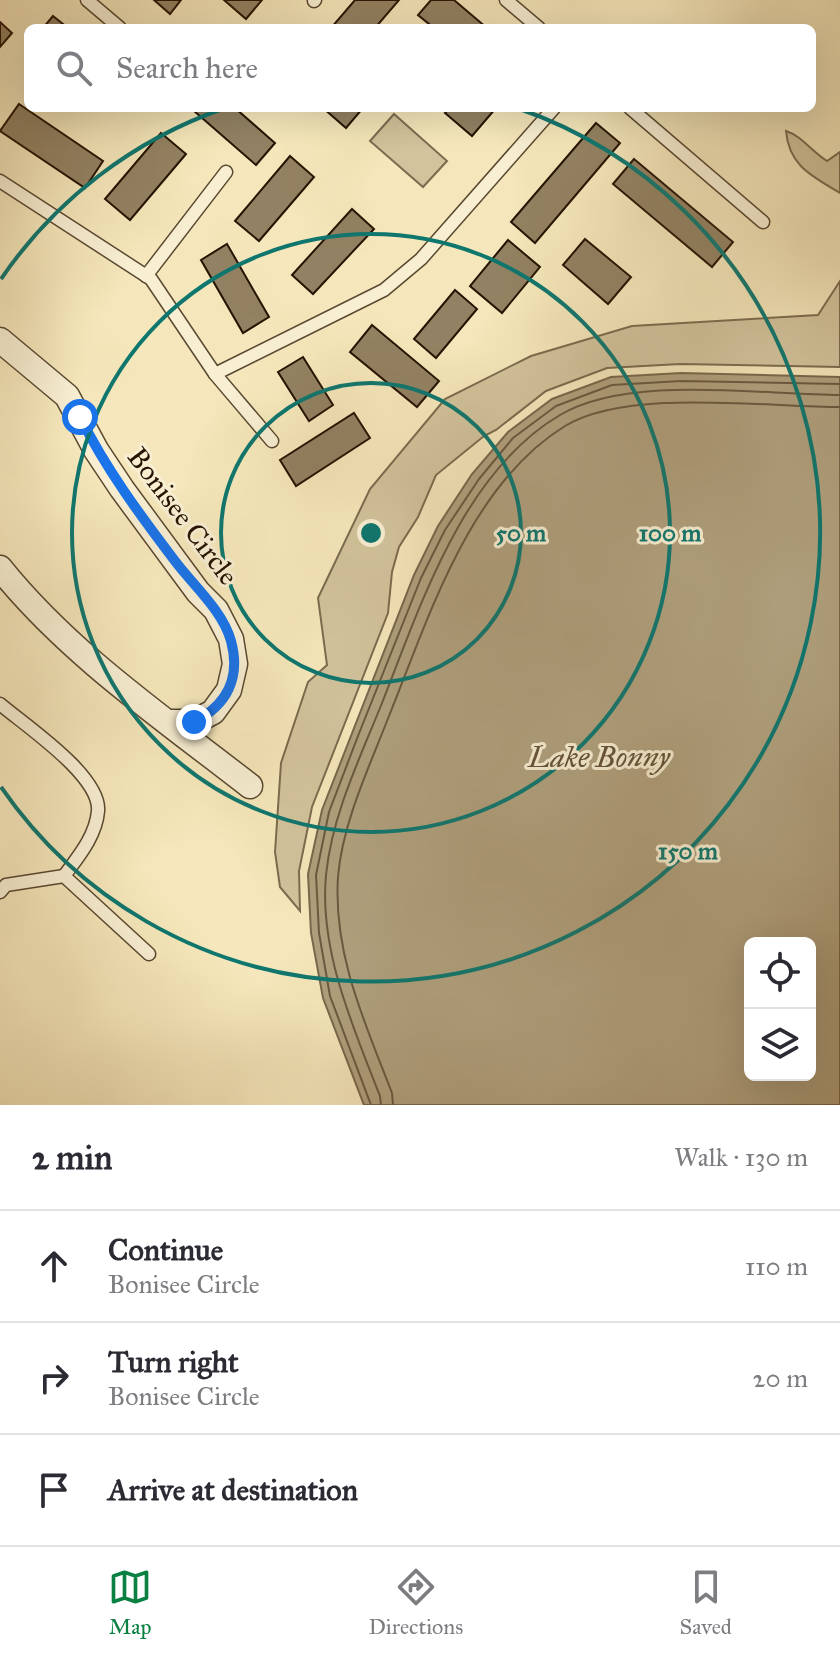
<!DOCTYPE html>
<meta charset="utf-8">
<style>
body{margin:0;font-family:"IM FELL Great Primer",serif;background:#f7f7f7;color:#2b2b33}
.controls{position:absolute;right:24px;bottom:24px;display:grid;overflow:hidden;border-radius:12px;box-shadow:0 8px 32px #0002}
.controls button{width:72px;height:72px;display:grid;place-items:center;padding:0;border:0;border-bottom:2px solid #e1e1e2;background:#fff;color:#2b2b33;font:40px sans-serif}
.stop{position:absolute;width:24px;height:24px;margin:-18px;border:6px solid #1a73e8;border-radius:50%;background:#fff}
.stop.end{background:#1a73e8;border-color:#fff;box-shadow:0 2px 8px #0008}
.list{margin:0;padding:0;list-style:none}
h2{display:flex;justify-content:space-between;align-items:center;height:104px;margin:0;padding:0 32px;font-size:34px}
h2 small{font-size:26px;font-weight:400;color:#7c7c81}
.list li{display:grid;grid-template-columns:52px 1fr auto;gap:24px;align-items:center;box-sizing:border-box;height:112px;padding:0 32px;border-top:2px solid #e1e1e2}
.list b{display:block;font-size:30px;white-space:nowrap}
.list p{margin:0;font-size:26px;white-space:nowrap;color:#7c7c81}
.list em{font-size:26px;font-style:normal;color:#7c7c81}
.icon{flex:none;width:44px;height:44px;fill:none;stroke:currentColor;stroke-width:2;stroke-linecap:round;stroke-linejoin:round}
.map{position:relative;flex:none;width:840px;height:1105px;overflow:hidden}
.search{position:absolute;background:#fff;box-shadow:0 8px 32px #0002;left:24px;right:24px;top:24px;height:88px;display:flex;align-items:center;gap:20px;box-sizing:border-box;padding:0 28px;border-radius:12px;color:#7c7c81;font-size:30px}
.sheet{height:440px;background:#fff}
nav{display:flex;justify-content:space-around;align-items:center;box-sizing:border-box;height:112px;border-top:2px solid #e1e1e2;background:#fff;font-size:22px;color:#7c7c81}
nav a{display:grid;justify-items:center;gap:4px}
nav .on{color:#0b8043}
.map>svg:first-child{display:block}
</style>
<div class="map">
<svg width="840" height="1105" viewBox="0 0 840 1105">
<rect width="100%" height="100%" fill="#f5e7bb"/>
<filter id="stains"><feTurbulence type="fractalNoise" baseFrequency=".0025" numOctaves="4"/><feColorMatrix values="0 0 0 0 .2 0 0 0 0 .09 0 0 0 0 .02 0 0 0 .5 -.17"/></filter>
<radialGradient id="worn" r=".72"><stop offset=".6" stop-color="#630" stop-opacity="0"/><stop offset="1" stop-color="#630" stop-opacity=".3"/></radialGradient>
<g fill="#d2c39c" stroke="#7c6b4f" stroke-width="2">
<polygon points="394,114 447,161 423,187 370,141"/>
<path d="M786,131C802,136 812,152 827,161L840,152V193C812,176 789,166 786,131Z"/>
<polygon points="840,281 840,367 680,364 607,368 546,391 496,430 484,436 436,475 418,517 399,547 392,572 388,613 312,807 299,871 300,911 280,887 275,852 281,763 308,682 327,665 318,598 370,489 445,399 531,356 632,326 818,315"/>
</g>
<path fill="#af9f7c" stroke="#78674b" stroke-width="2" fill-rule="evenodd" d="M681,373L840,377V1105H364L323,998L311,933L308,874L322,810L414,575L438,526L472,474L508,432L552,399L611,377ZM750,943H810V1075H750Z"/>
<g fill="none" stroke-linecap="round" stroke-linejoin="round">
<g stroke="#6a593f" stroke-width="2">
<polyline points="371,1105 330,996 319,933 316,875 329,812 358,736 421,578 445,530 479,479 513,438 556,406 612,385 681,381 840,384"/>
<path d="M381,1105L380,1096C353,1027 319,950 326,875C332,815 360,758 382,703C421,604 463,472 560,415C630,374 759,395 840,395"/>
<path d="M393,1105L392,1093C365,1023 333,954 338,877C342,824 370,765 389,716C429,617 469,485 565,426C629,388 765,407 840,407"/>
</g>
</g>
<g fill="#928162" stroke="#261302" stroke-width="2">
<polygon points="154,0 181,0 170,14"/>
<polygon points="224,0 262,0 246,19"/>
<polygon points="355,0 399,0 375,28 331,28"/>
<polygon points="431,0 454,0 487,28 434,28 418,15"/>
<polygon points="53,16 68,28 43,28"/>
<polygon points="0,22 12,33 0,47"/>
<polygon points="19,104 103,161 85,188 0,131"/>
<polygon points="197,108 235,108 275,143 256,165 194,111"/>
<polygon points="323,108 363,108 346,128"/>
<polygon points="450,108 496,108 472,136 445,113"/>
<polygon points="596,123 620,143 535,243 511,222"/>
<polygon points="161,133 186,154 130,220 105,199"/>
<polygon points="290,156 314,177 259,241 235,221"/>
<polygon points="634,159 733,242 712,267 613,184"/>
<polygon points="352,209 374,229 313,294 292,275"/>
<polygon points="585,239 631,277 608,304 563,265"/>
<polygon points="508,240 540,267 502,313 470,286"/>
<polygon points="227,244 269,317 243,333 201,260"/>
<polygon points="455,290 477,309 436,358 414,339"/>
<polygon points="372,325 439,381 417,407 350,352"/>
<polygon points="303,357 333,405 309,421 278,372"/>
<polygon points="354,413 370,438 296,486 280,460"/>
</g>
<g fill="none" stroke-linecap="round" stroke-linejoin="round">
<defs>
<g id="lane">
<polyline points="87,0 120,28"/>
<polyline points="506,0 539,28"/>
<polyline points="314,1 315,0"/>
<polyline points="630,108 763,222"/>
<polyline points="0,181 151,279 215,374 272,441"/>
<polyline points="146,276 226,172"/>
<polyline points="215,374 384,290 421,259 554,108"/>
<path d="M0,704C26,726 101,776 98,811C96,836 78,857 64,876"/>
<polyline points="0,892 6,885 64,876 149,954"/>
</g>
<g id="street">
<polyline points="0,340 67,396 96,450 122,489 198,592 216,610 231,639 235,664 229,690 213,712 194,722 168,722"/>
<path d="M0,568C69,654 163,718 250,786"/>
</g>
</defs>
<use href="#lane" stroke="#5a4830" stroke-width="15"/>
<use href="#street" stroke="#5a4830" stroke-width="27"/>
<use href="#lane" stroke="#f8efd3" stroke-width="12"/>
<use href="#street" stroke="#f8efd3" stroke-width="24"/>
</g>
<g fill="none" stroke-linecap="round" stroke-linejoin="round">
<path stroke="#1a73e8" stroke-width="10" d="M80,417C106,469 140,515 175,561C193,585 223,611 231,641C241,678 227,705 194,722"/>
</g>
<g fill="none" stroke="#0f766e" stroke-width="4">
<circle cx="371" cy="533" r="150"/>
<circle cx="371" cy="533" r="299"/>
<path d="M1 279A449 449 0 0 1 225 108M517 108A449 449 0 1 1 1 787"/>
</g>
<g text-anchor="middle" dominant-baseline="central" stroke-width="6" stroke-linejoin="round" paint-order="stroke">
<g font-size="28" fill="#261302" stroke="#f8efd3">
<text transform="translate(183 516) rotate(53)">Bonisee Circle</text>
</g>
<g font-size="30" font-style="italic" fill="#645239" stroke="#f8efd3">
<text x="599" y="757">Lake Bonny</text>
</g>
</g>
<circle cx="371" cy="533" r="12" fill="#0f766e" stroke="#f8efd3" stroke-width="4"/>
<g font-size="24" text-anchor="middle" font-weight="bold" fill="#0f766e" stroke="#f8efd3" stroke-width="6" stroke-linejoin="round" paint-order="stroke">
<text x="521" y="541">50 m</text>
<text x="670" y="541">100 m</text>
<text x="688" y="859">150 m</text>
</g>
<rect width="100%" height="100%" filter="url(#stains)"/>
<rect width="100%" height="100%" fill="url(#worn)"/>
</svg>
<div class="controls">
<button><svg class="icon" aria-label="locate" viewBox="0 0 24 24"><circle cx="12" cy="12" r="6"/><path d="M12 2v4M12 18v4M2 12h4M18 12h4"/></svg></button>
<button><svg class="icon" aria-label="layers" viewBox="0 0 24 24"><path d="M12 4l9 5-9 5-9-5zM3 14l9 5 9-5"/></svg></button>
</div>
<div class="stop" style="left:80px;top:417px"></div>
<div class="stop end" style="left:194px;top:722px"></div>
<div class="search"><svg class="icon" aria-label="search" viewBox="0 0 24 24"><circle cx="10" cy="10" r="6"/><path d="M15 15l6 6"/></svg>Search here</div>
</div>
<section class="sheet">
<h2>2 min<small>Walk · 130 m</small></h2>
<ul class="list">
<li><svg class="icon" aria-label="ahead" viewBox="0 0 24 24"><path d="M12 20V5M6 11l6-6 6 6"/></svg><div><b>Continue</b><p>Bonisee Circle</p></div><em>110 m</em></li>
<li><svg class="icon" aria-label="right" viewBox="0 0 24 24"><path d="M7 20v-9h11M14 6l5 5-5 5"/></svg><div><b>Turn right</b><p>Bonisee Circle</p></div><em>20 m</em></li>
<li><svg class="icon" aria-label="arrive" viewBox="0 0 24 24"><path d="M6 21V4h12l-3 4 3 4H6"/></svg><div><b>Arrive at destination</b></div></li>
</ul>
</section>
<nav>
<a class="on"><svg class="icon" aria-label="map" viewBox="0 0 24 24"><path d="M3 6l6-2 6 2 6-2v14l-6 2-6-2-6 2zM9 4v14M15 6v14"/></svg>Map</a>
<a><svg class="icon" aria-label="directions" viewBox="0 0 24 24"><path d="M12 3l9 9-9 9-9-9zM9 14v-3h6M13 9l2 2-2 2"/></svg>Directions</a>
<a><svg class="icon" aria-label="saved" viewBox="0 0 24 24"><path d="M7 4h10v16l-5-4-5 4z"/></svg>Saved</a>
</nav>
